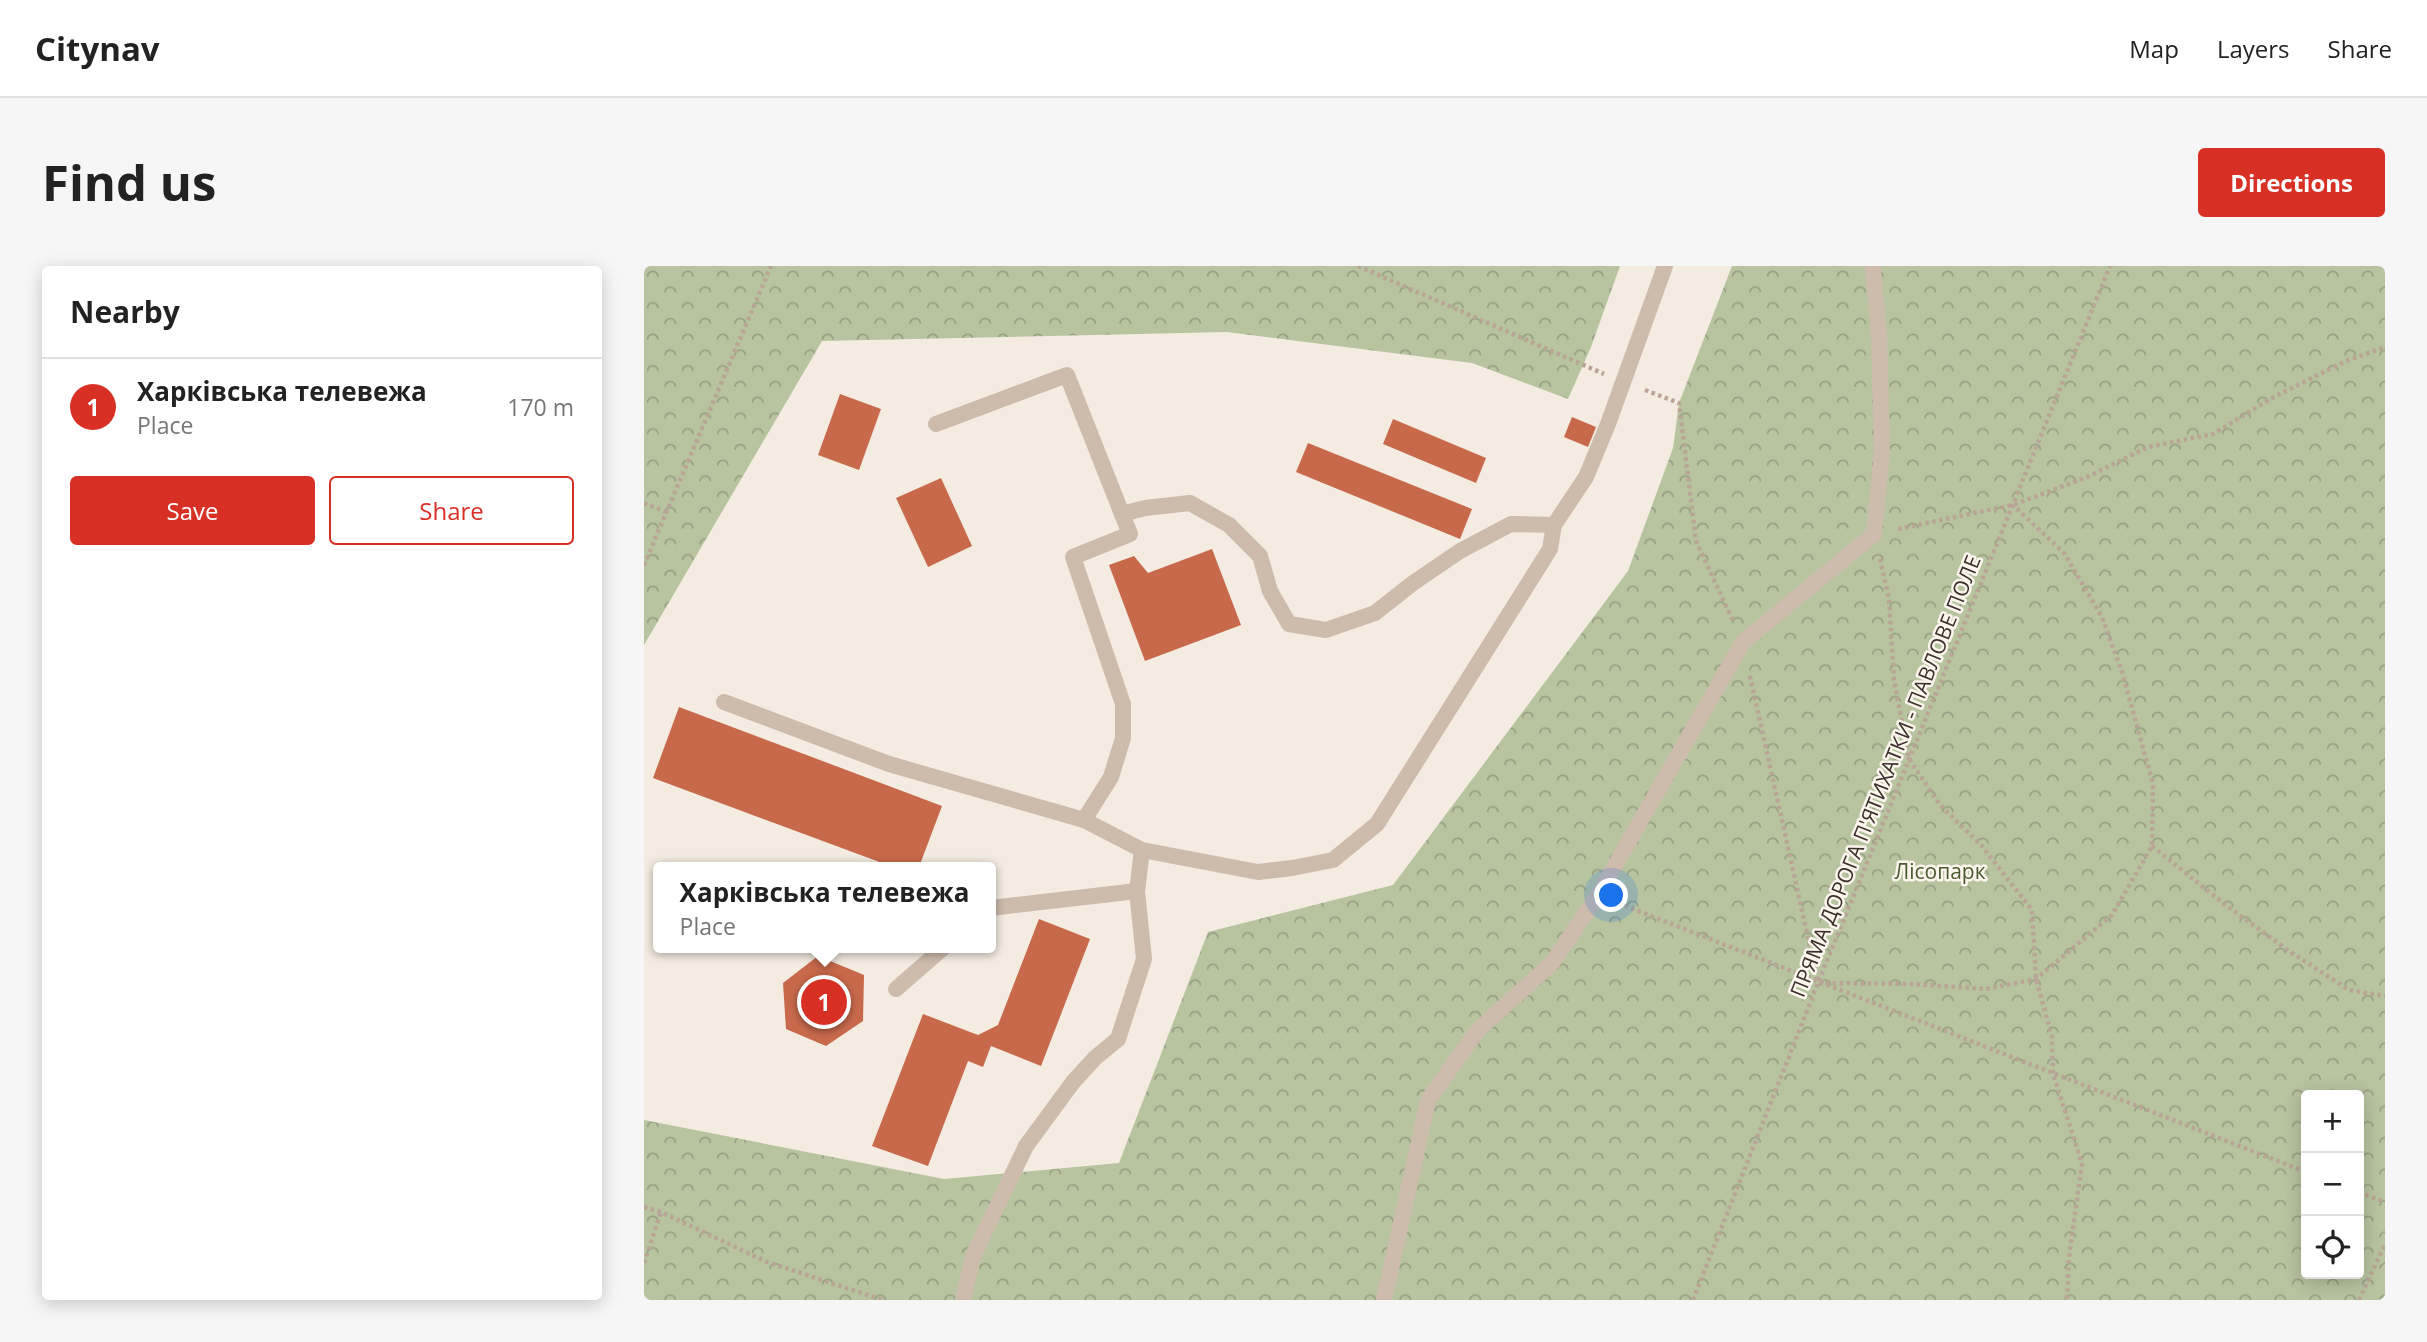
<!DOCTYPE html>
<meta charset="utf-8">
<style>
body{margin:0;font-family:"Open Sans",sans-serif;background:#f6f6f6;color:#222}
.controls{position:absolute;right:21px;bottom:21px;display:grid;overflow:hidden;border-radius:7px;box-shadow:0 4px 18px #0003}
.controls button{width:63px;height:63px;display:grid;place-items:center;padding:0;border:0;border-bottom:2px solid #e0e0e0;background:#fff;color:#222;font:35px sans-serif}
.you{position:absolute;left:968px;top:630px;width:24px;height:24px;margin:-18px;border:5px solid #fff;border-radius:50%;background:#1a73e8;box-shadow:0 0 0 10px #1a73e833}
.badge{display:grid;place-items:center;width:46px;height:46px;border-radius:50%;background:#d93025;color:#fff;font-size:23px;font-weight:700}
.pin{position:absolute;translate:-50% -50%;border:4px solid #fff;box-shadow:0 2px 7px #0006}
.popup{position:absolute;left:9px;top:596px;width:343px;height:91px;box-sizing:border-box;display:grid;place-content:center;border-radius:7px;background:#fff;filter:drop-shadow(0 2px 5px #0005);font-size:23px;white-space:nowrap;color:#767676}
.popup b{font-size:26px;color:#222}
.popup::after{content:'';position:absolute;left:50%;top:100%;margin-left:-14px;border:14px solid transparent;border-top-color:#fff}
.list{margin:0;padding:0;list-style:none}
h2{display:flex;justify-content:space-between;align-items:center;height:91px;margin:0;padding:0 28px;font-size:30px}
h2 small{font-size:23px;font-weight:400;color:#767676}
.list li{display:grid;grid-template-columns:46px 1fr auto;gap:21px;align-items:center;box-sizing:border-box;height:98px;padding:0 28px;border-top:2px solid #e0e0e0}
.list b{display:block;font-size:26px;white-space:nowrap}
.list p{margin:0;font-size:23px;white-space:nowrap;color:#767676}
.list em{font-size:23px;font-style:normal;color:#767676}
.actions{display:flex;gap:14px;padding:21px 28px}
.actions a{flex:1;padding:16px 0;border:2px solid #d93025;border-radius:7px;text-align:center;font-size:24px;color:#d93025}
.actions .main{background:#d93025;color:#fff}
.icon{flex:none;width:38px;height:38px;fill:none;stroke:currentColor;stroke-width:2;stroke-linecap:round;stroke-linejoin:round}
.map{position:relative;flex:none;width:1741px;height:1034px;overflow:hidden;border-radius:7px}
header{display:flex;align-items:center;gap:42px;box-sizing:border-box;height:98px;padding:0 35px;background:#fff;border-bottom:2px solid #e0e0e0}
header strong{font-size:33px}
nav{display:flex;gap:38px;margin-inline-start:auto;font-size:24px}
.intro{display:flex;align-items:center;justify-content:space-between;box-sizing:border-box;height:168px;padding:0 42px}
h1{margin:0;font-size:49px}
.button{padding:18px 32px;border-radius:7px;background:#d93025;color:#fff;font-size:24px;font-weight:700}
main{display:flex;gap:42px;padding:0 42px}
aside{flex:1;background:#fff;border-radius:7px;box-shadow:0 4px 18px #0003}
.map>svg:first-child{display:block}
</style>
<header>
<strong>Citynav</strong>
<nav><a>Map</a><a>Layers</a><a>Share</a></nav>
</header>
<div class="intro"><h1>Find us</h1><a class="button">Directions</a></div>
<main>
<aside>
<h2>Nearby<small></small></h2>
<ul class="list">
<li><span class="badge">1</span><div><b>Харківська телевежа</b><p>Place</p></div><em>170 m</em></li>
</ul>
<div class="actions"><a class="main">Save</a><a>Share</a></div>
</aside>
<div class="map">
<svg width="1741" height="1034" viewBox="0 0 1741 1034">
<defs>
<pattern id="forest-crowns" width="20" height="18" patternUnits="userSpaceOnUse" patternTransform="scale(1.75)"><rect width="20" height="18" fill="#b8c4a0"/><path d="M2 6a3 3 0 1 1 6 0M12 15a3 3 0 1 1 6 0" fill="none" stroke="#97a083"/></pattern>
</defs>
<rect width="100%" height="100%" fill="#f4ebe1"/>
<g fill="url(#forest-crowns)" fill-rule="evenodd">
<polygon points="0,0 976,0 947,81 924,133 828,97 583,66 178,75 0,379"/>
<path d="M1088,0H1741V1034H0V854L300,913L475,897L564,666L749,619L984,305L1029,182L1035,137ZM1662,829H1715V1008H1662Z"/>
</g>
<g fill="#c8694b">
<polygon points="196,128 237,143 215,204 174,189"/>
<polygon points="928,151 952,161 944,181 920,171"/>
<polygon points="749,153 842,192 832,217 739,178"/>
<polygon points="664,177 828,243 816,273 652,206"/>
<polygon points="297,212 328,280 284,301 252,232"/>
<polygon points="568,283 597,359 501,395 465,299 490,290 504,307"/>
<polygon points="35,441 298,540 275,601 249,601 9,512"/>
<polygon points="395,653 446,673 397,800 347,780 339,801 324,795 284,900 228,880 279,748 334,769 354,759"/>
<polygon points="174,690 220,709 219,755 182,780 142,763 139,717"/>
</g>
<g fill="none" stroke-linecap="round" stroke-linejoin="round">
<g stroke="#b9a596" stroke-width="4.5" stroke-dasharray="3.5 3.5" stroke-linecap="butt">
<polyline points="714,0 960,108"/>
<polyline points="1001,124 1035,137 1052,275 1089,355"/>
<polyline points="0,237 22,246"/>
<polyline points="1254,263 1369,239 1443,211 1504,181 1569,168 1626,133 1702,95 1741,81"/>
<polyline points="1236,293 1245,333 1250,414 1265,493 1296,539 1337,579 1388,644 1392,713 1408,770 1409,808 1438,897 1425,992 1423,1034"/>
<polyline points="0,299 127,0"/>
<polyline points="1106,410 1174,717 1268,718 1342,723 1392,713 1468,649 1508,580 1509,518 1478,406 1458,351 1420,287 1369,239"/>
<polyline points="1508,580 1579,637 1645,685 1705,724 1741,730"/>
<polyline points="974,637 1662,906"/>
<polyline points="1715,926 1741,936"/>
<polyline points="0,941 17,946 123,996 239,1034"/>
<polyline points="0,997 17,946"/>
<polyline points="1049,1034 1174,717 1466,0"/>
<polyline points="1715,1034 1741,978"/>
</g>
<g stroke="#cdbbac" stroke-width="16">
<polyline points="292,158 423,109 478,248 501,242 546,237 585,259 616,290 626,325 645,358 682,364 731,347 769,317 816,285 867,258 910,259"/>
<polyline points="80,436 245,498 440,554 498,584 614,606 648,602 689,594 733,558 906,283 910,259 942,211 964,158 1021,0"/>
<polyline points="440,554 467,511 479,472 479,438 429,291 486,268 478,248"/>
<polyline points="346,642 493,625"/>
<polyline points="252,723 299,682"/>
<polyline points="319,1034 329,990 382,880 429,816 451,792 474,773 500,693 493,625 498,584"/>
<polyline points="740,1034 784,834 834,764 908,697 954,629 1099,376 1230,268 1238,185 1235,71 1229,0"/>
</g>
</g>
<g text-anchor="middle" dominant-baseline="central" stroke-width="5" stroke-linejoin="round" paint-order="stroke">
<g font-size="21" fill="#3b302b" stroke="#fbf5ee">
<text transform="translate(1241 510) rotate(-68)">ПРЯМА ДОРОГА П'ЯТИХАТКИ - ПАВЛОВЕ ПОЛЕ</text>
</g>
<g font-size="21" fill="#4a5a2e" stroke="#fbf5ee">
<text x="1296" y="605">Лісопарк</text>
</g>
</g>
</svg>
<div class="controls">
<button>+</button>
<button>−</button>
<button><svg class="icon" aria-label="locate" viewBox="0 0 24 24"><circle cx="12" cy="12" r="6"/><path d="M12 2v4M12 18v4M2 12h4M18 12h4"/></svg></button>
</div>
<div class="you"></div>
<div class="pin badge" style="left:180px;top:736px">1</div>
<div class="popup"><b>Харківська телевежа</b>Place</div>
</div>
</main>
